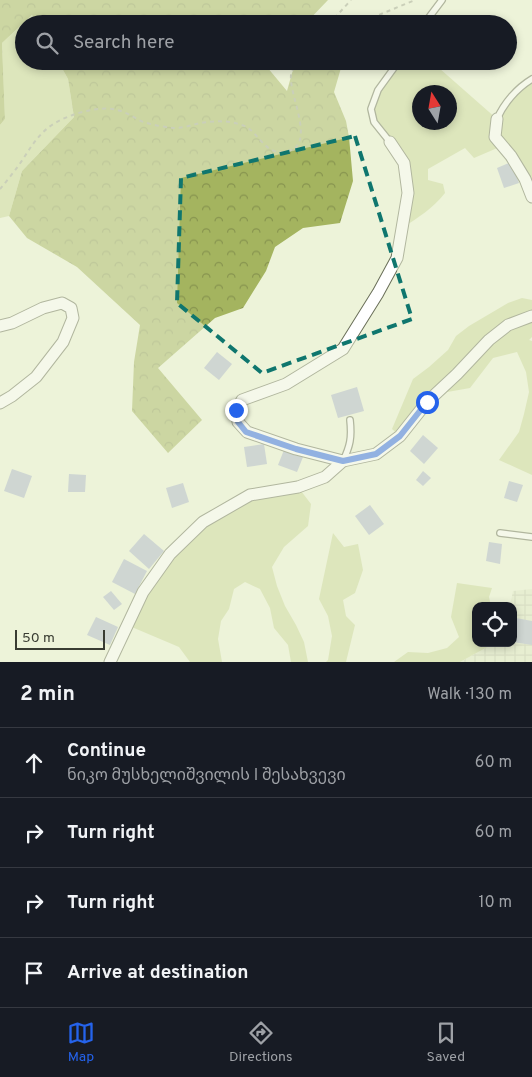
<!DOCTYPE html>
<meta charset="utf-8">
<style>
body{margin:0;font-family:Overpass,"Noto Sans Georgian",sans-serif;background:#242831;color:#f1f3f6}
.controls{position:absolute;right:15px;bottom:15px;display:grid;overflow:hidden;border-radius:10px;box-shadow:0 2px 8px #0003}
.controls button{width:45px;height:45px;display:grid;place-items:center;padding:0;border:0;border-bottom:1px solid #363941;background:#171b24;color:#f1f3f6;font:25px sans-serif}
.compass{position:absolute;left:412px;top:85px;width:45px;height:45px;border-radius:50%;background:#171b24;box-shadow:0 2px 8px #0003;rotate:349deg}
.scale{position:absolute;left:15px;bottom:12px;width:90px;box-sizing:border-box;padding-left:5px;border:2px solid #393c32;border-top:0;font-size:14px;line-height:18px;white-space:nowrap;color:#393c32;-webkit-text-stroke:4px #edf3d9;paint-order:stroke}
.stop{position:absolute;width:15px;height:15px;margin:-11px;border:4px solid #2563eb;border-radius:50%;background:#fff}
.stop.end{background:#2563eb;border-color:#fff;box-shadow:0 1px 5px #0008}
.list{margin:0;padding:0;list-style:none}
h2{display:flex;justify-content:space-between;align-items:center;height:65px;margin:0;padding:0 20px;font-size:21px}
h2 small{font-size:16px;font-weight:400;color:#9ea1a6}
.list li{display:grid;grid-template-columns:32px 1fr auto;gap:15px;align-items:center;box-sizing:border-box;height:70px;padding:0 20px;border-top:1px solid #363941}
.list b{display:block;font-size:19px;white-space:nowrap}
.list p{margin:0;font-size:16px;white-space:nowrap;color:#9ea1a6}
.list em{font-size:16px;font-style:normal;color:#9ea1a6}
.icon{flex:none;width:28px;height:28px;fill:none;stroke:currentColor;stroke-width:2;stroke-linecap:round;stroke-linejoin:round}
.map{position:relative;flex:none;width:532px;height:662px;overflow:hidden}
.search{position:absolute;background:#171b24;box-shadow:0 2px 8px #0003;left:15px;right:15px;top:15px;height:55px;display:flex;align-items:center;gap:12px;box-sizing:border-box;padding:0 18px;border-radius:28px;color:#9ea1a6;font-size:19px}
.sheet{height:345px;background:#171b24}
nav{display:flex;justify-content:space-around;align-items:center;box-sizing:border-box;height:70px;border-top:1px solid #363941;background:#171b24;font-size:14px;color:#9ea1a6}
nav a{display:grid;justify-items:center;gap:2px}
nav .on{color:#2563eb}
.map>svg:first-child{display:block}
</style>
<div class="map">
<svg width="532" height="662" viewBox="0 0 532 662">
<defs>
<pattern id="industrial-grid" width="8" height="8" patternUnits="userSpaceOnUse" patternTransform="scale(1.25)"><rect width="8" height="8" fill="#e1e8c8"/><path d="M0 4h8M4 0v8" fill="none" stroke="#c2c8ac"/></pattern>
<pattern id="forest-crowns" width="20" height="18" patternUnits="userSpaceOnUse" patternTransform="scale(1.25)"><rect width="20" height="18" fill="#a4b45f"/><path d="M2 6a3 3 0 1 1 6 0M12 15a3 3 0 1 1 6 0" fill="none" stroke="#87944f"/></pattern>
</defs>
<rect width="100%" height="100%" fill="#edf3d9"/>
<polygon fill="url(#industrial-grid)" points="532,589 532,662 460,662 491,645 492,643 513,643 513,606 510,606 513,591"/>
<g fill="#cad79a" fill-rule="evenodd">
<polygon points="32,15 37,24 24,24 24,61 58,61 68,79 74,117 22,171 9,216 0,218 0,125 5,119 2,43"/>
<path d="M399,61H431L497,119L513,96L532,82V197L502,146L474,158L465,148L428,169V180L443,184L445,193C432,209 419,217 402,228L404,163L374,122L371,109L378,90ZM420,92H450V122H420Z"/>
<polygon points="522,298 532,300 532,337 529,340 532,341 532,475 499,460 519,432 524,414 529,392 526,372 517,352 493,358 470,388 436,394 400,436 392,429 413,379 429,367 448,350 456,336 469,326 508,303"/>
<polygon points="298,487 311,504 308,526 284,547 272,567 277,586 285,606 296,625 304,642 308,662 291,662 288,645 274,628 270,608 260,589 245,582 234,589 229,609 221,621 218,639 222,662 190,662 179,647 127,625 143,592 203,522 250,495"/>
<polygon points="333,533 344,547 358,544 363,570 355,593 343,600 346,616 355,625 346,662 326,662 328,660 332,636 328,616 319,599"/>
<polygon points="457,583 492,588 489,597 491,606 476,606 476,643 492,643 491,645 460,662 394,662 408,652 428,653 447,648 459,637 451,617"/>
</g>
<g fill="url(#forest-crowns)">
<polygon points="0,0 328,0 305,24 37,24 32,15 2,43 5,119 0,125"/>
<polygon points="58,61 272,61 267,67 287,91 292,73 297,61 343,61 334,92 346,121 349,137 353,181 340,223 303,228 275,247 266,271 243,308 215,318 158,368 202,420 168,453 132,411 134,362 140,325 77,267 27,238 9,216 22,171 74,117 68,79"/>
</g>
<g fill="#aab4cb">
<polygon points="511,162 519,183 504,188 497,168"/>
<polygon points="217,352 232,364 219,380 204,368"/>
<polygon points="357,387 364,411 338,418 331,395"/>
<polygon points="423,435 438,448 424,464 410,451"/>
<polygon points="264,444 267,464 247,467 244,447"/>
<polygon points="284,450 303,457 297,472 278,465"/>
<polygon points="12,469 32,476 24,498 4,491"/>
<polygon points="423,471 431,478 423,486 416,480"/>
<polygon points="69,474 86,475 85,492 68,492"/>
<polygon points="509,481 523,485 517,502 504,498"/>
<polygon points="183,483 189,502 172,508 166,488"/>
<polygon points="370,505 384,524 369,535 355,516"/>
<polygon points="144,534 164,551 149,569 129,551"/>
<polygon points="489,542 502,544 500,564 486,561"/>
<polygon points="124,559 147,571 135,594 112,582"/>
<polygon points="111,591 122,604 114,610 103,597"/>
<polygon points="96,617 118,627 110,645 87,635"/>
<polygon points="516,618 532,621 532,645 513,642 513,634"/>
</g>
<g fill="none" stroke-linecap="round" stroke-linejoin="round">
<defs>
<g id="lane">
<polyline points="424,24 442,0"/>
<path d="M497,119C504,103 517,88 532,79"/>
<polyline points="390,142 374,122 371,109 378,90 399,61"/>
<path d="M343,461C350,446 352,438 350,420"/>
<polyline points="500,533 532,537"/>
</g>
<g id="street">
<polyline points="497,119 495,137 511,156 525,179 532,197"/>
<polyline points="0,326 12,323 43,308 62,303 71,308 73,318 63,342 36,377 12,396 0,403"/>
<polyline points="343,461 296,449 247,432 238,422 237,410 242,400 286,384 343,349 378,293 397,258 408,193 404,163 390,142"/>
<polyline points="110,662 143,592 170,554 203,522 250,495 298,487 325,477 343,461 376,454 400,436 427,402 457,374 489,340 508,325 532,316"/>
</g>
</defs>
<use href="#lane" stroke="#696e58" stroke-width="8"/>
<use href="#street" stroke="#696e58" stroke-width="13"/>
<g stroke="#a0a592" stroke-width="2" stroke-dasharray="4 4" stroke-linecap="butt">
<polyline points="329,24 351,0"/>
<polyline points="357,24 415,0"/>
<path d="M0,189C6,182 13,173 19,165C30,149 38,133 55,123C70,114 100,105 117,110C126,112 133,117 141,121C151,125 164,127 174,128C184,128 192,125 200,123C214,121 228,120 242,125C258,130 264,155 284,152C288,151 292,150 295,148C311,134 289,94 291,75C292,70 295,66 297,61"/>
</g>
<use href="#lane" stroke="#fff" stroke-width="5.5"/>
<use href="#street" stroke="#fff" stroke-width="11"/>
</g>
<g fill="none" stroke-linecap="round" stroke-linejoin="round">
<polyline stroke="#2563eb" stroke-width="6" points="236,410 238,422 246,432 296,449 343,461 376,454 400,436 427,402"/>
</g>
<path d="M0 0H532V662H0ZM355,136L412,319L262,373L177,303L181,178Z" fill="#edf3d9" fill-opacity=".55" fill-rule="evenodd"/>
<path fill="none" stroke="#0f766e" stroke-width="4" stroke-dasharray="10 6" stroke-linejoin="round" d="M355,136L412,319L262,373L177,303L181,178Z"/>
</svg>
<div class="controls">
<button><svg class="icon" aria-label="locate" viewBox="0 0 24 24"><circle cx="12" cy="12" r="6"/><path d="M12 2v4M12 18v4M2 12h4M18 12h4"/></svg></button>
</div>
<svg class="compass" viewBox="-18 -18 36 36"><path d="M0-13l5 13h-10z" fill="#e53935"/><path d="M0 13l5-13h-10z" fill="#9ea1a6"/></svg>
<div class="scale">50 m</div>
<div class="stop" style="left:427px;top:402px"></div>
<div class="stop end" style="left:236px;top:410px"></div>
<div class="search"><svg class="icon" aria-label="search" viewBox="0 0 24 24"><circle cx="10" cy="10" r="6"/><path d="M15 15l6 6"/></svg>Search here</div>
</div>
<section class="sheet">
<h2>2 min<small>Walk · 130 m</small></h2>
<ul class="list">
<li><svg class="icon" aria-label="ahead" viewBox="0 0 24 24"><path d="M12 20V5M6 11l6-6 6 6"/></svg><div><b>Continue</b><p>ნიკო მუსხელიშვილის I შესახვევი</p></div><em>60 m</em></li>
<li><svg class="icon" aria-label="right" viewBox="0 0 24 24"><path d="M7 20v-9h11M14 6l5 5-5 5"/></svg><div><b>Turn right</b></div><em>60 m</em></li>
<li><svg class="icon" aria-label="right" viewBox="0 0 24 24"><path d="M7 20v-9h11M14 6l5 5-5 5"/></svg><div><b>Turn right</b></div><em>10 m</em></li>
<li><svg class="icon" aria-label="arrive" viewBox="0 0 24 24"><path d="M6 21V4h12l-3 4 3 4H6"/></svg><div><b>Arrive at destination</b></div></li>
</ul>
</section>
<nav>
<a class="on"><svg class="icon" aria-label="map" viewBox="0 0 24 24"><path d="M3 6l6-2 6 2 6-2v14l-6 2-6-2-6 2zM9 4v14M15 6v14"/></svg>Map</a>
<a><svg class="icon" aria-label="directions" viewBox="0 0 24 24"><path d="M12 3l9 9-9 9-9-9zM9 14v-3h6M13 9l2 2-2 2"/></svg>Directions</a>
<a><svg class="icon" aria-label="saved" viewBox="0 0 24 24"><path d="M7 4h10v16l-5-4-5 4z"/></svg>Saved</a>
</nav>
